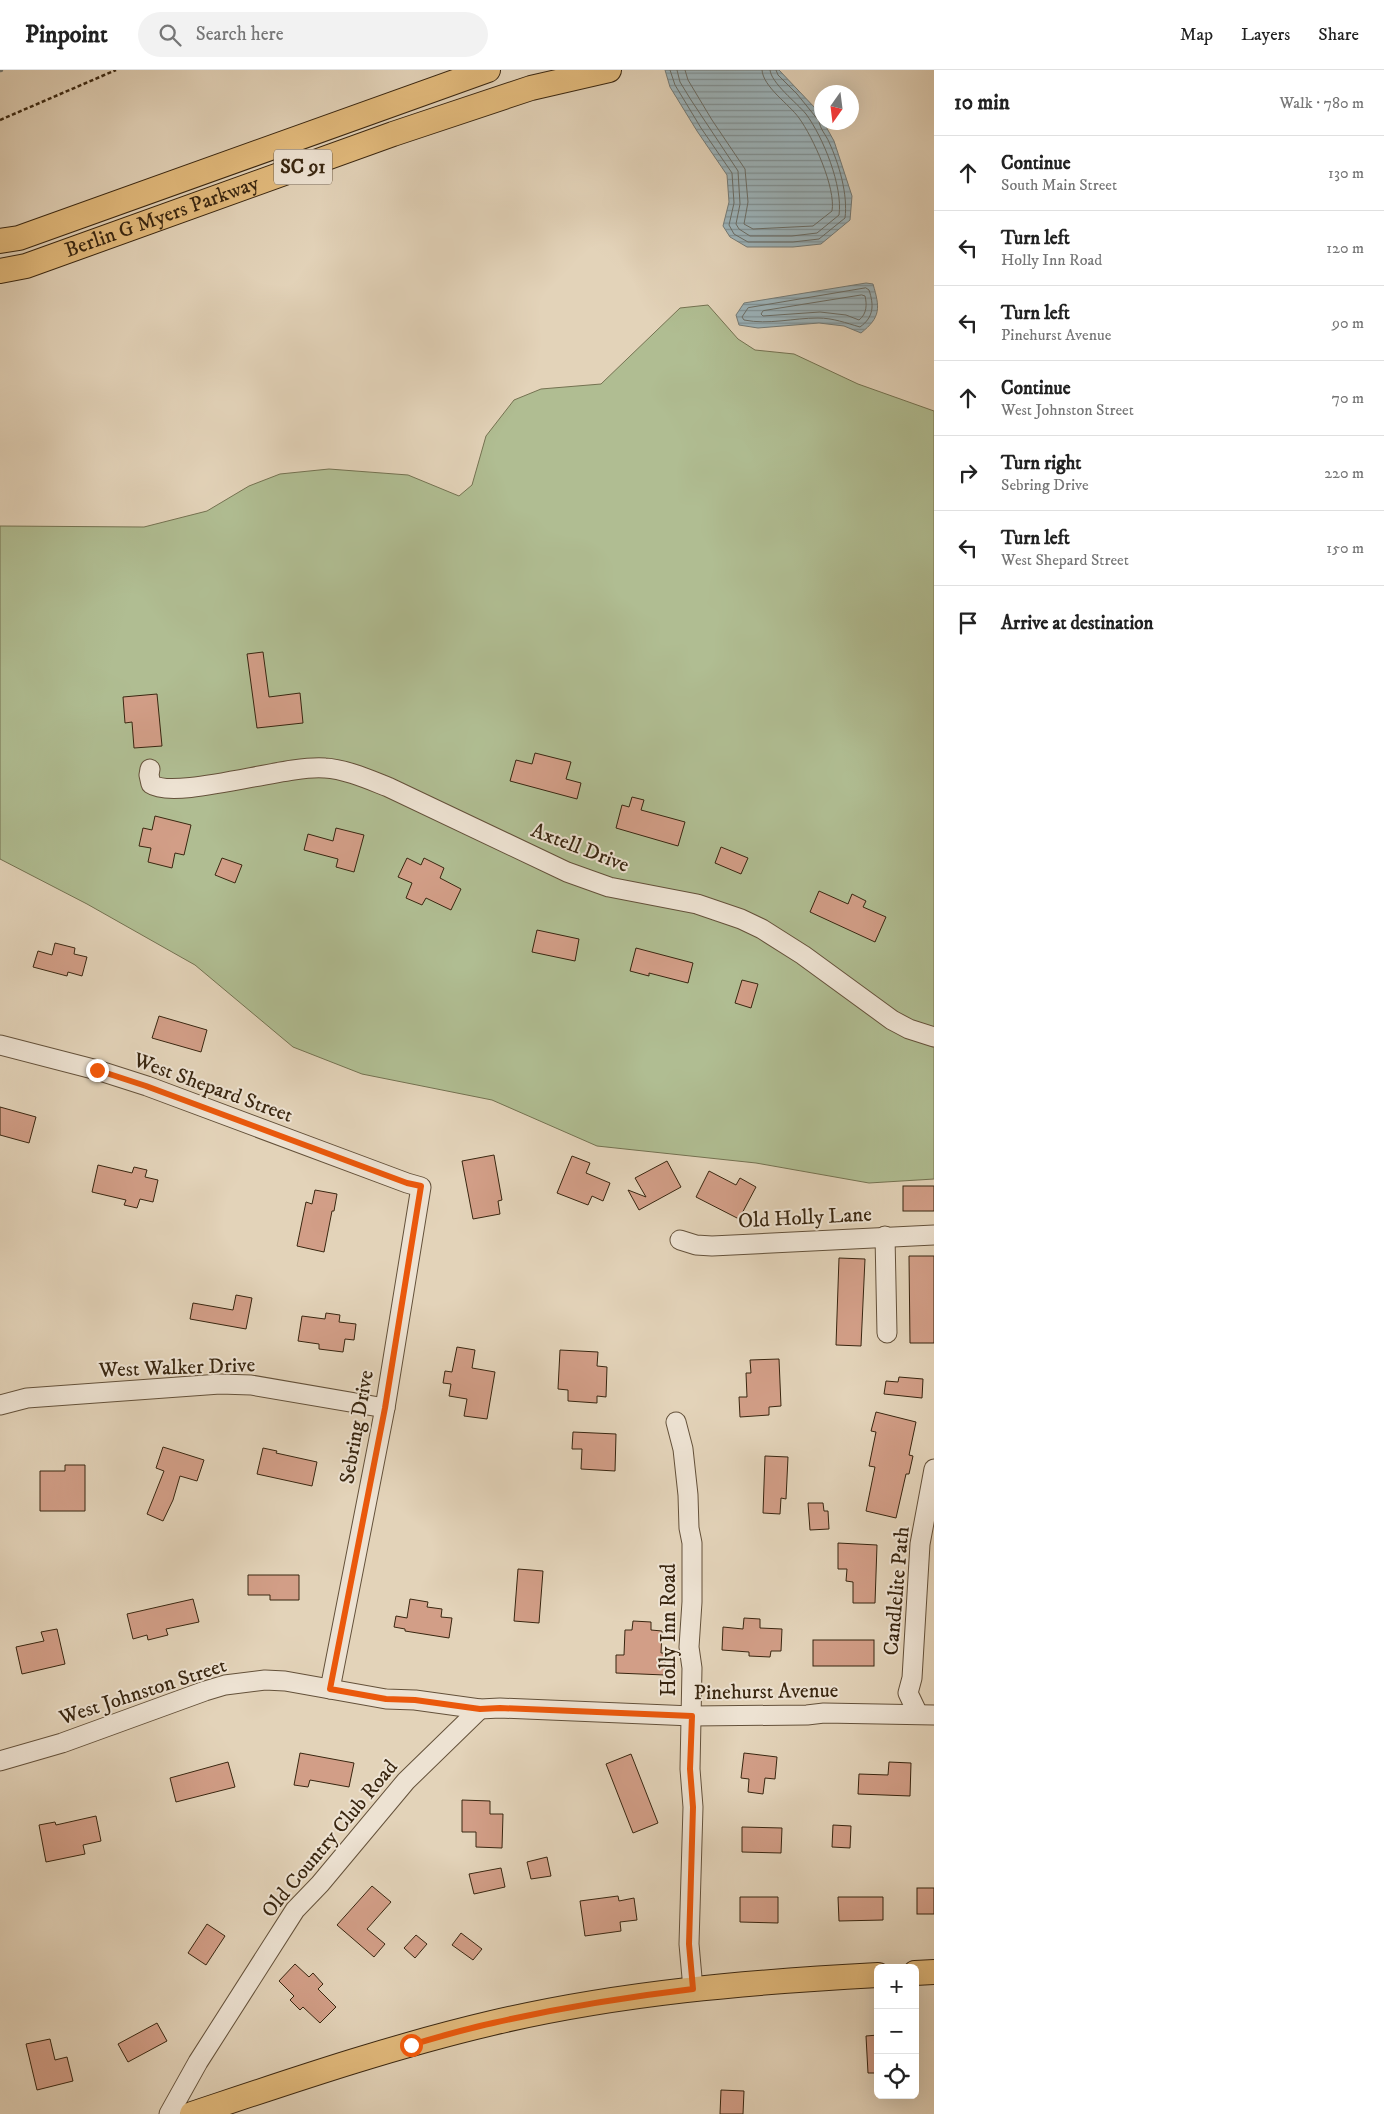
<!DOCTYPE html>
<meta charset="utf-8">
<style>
body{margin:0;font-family:"IM FELL DW Pica",serif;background:#f2f2f2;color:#222}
.controls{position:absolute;right:15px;bottom:15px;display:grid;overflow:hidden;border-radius:8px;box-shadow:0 5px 20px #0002}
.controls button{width:45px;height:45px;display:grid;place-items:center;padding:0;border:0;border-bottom:1px solid #e0e0e0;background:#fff;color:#222;font:25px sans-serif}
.compass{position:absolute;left:814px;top:15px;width:45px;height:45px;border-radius:50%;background:#fff;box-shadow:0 5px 20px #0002;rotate:194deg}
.stop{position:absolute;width:15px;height:15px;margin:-11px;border:4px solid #ea580c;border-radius:50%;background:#fff}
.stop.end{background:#ea580c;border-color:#fff;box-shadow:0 1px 5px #0008}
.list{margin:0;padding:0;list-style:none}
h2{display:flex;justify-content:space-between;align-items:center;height:65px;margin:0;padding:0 20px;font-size:21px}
h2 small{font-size:16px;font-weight:400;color:#767676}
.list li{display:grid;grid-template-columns:32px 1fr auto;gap:15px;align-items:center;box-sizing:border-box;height:75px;padding:0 20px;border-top:1px solid #e0e0e0}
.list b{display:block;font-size:19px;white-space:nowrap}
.list p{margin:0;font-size:16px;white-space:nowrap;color:#767676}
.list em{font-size:16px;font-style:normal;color:#767676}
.icon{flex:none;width:28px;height:28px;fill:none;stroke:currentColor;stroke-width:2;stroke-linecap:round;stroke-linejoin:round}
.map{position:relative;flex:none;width:934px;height:2044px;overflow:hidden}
header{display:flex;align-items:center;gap:30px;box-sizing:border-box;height:70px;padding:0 25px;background:#fff;border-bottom:1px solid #e0e0e0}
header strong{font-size:24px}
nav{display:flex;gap:28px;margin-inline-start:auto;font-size:18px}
.search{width:350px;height:45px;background:#f2f2f2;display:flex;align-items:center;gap:12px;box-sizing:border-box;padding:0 18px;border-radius:28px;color:#767676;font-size:19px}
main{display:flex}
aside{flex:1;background:#fff}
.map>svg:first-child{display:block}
</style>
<header>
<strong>Pinpoint</strong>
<div class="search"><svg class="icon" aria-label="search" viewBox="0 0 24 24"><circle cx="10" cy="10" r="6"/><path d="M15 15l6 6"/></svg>Search here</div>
<nav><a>Map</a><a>Layers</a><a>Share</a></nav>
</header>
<main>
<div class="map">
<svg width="934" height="2044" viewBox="0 0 934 2044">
<defs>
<pattern id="water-rules" width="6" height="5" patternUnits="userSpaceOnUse" patternTransform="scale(1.25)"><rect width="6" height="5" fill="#9cb4bb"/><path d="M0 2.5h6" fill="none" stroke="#809297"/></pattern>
</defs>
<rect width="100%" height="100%" fill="#e3d3b9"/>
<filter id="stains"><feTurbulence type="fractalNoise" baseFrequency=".004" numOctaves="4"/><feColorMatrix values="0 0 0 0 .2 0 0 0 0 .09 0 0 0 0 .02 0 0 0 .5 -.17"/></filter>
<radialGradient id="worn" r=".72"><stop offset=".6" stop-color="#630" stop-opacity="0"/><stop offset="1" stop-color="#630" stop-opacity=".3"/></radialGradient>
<polygon fill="#b0bd92" stroke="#747251" points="708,235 738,269 755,280 794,284 858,314 934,341 934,1109 869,1113 756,1093 597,1076 492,1030 362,1004 293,977 195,895 87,834 0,789 0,456 144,457 207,441 249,416 280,404 329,399 408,405 459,426 472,415 486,366 514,330 541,319 601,314 680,238"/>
<g fill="url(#water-rules)" stroke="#747b77">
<polygon points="665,0 779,0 816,39 822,52 824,53 834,71 852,126 850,150 821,174 793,177 747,177 730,167 723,156 729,132 727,105 697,61 670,17"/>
<path d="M866,213L873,214C880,238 881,247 861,263L844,256L819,253L758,258L739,255L736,245L744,233Z"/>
</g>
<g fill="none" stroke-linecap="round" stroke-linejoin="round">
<g stroke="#6a6d66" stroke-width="1">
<path d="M670,0L675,15L701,58L732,103L734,133L729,155L734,164L748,172H793L819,169L845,148C848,124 839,94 829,72C826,65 820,59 819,51L797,24L778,5L776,0"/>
<path d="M677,0L680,12L691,30L738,101L740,134L736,154L739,159L750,166H792L817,163L839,145C843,116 823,67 806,44C797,33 771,13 770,0"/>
<path d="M685,0L688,10L712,50L745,99L748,132L744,154L753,159L813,156L832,141C836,118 813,67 799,48C789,34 763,17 762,0"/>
<path d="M866,218L869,220C874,235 874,247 860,257C846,253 833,248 818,248C793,248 769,255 744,250L742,247L748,238Z"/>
<path d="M862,225L865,226C867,234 867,244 859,250L846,245L820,242L763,246L761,244L763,241Z"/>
</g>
<polyline stroke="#747b77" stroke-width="4.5" points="0,0 1,0"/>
</g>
<g fill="#d29e87" stroke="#392610">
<polygon points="263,582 269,627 300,623 303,653 257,658 247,584"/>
<polygon points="157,624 162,676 134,678 132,652 125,653 123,627"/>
<polygon points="535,683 571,692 566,709 581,713 577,729 510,711 516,690 532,694"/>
<polygon points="632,727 644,730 641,740 685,752 678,776 616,758 622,735 629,737"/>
<polygon points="155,746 191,755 184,785 175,783 172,798 148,792 151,778 139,776 143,758 152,760"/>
<polygon points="336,758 364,765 354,802 336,797 338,789 304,780 308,764 333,771"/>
<polygon points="721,777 748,788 741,804 715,793"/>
<polygon points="222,788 242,795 235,813 215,805"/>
<polygon points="407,788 421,795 424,788 444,798 440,808 461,819 451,840 426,828 422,835 406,828 412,813 398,807"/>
<polygon points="819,821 848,834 852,824 866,831 863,837 886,847 875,872 810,842"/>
<polygon points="537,860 579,869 575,891 532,882"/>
<polygon points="55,873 75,878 74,884 87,887 82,906 68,902 67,906 33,897 38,881 52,885"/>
<polygon points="636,878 693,893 688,913 649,903 649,906 630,901"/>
<polygon points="742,910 758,914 751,938 735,933"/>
<polygon points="159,946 207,960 201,982 152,968"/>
<polygon points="0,1037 36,1047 29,1073 0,1065"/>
<polygon points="494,1085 502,1130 498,1131 500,1144 473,1149 462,1091"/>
<polygon points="572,1086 590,1093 586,1103 610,1113 603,1131 592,1126 588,1135 557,1123"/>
<polygon points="667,1091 681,1117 639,1140 628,1120 646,1127 635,1108"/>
<polygon points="98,1095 132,1103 134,1097 147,1100 145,1107 158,1110 153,1132 140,1129 137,1138 124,1135 126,1130 92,1122"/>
<polygon points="709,1101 736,1115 740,1108 756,1117 739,1149 696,1127"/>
<rect x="903" y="1116" width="31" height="25"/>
<polygon points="315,1120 337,1124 334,1141 332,1141 324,1182 297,1176 306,1132 312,1134"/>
<polygon points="909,1186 934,1186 934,1273 910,1273"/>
<polygon points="839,1188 865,1189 861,1276 836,1275"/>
<polygon points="236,1225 252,1228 246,1259 190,1249 193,1233 233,1240"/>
<polygon points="326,1243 340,1245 339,1252 356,1254 354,1270 345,1269 343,1282 319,1279 319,1274 298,1271 302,1246 325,1249"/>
<polygon points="457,1277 475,1280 472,1298 495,1302 487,1349 464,1346 467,1329 449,1326 451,1314 443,1313 445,1301 452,1302"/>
<polygon points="560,1280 598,1282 597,1296 607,1297 606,1327 597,1326 597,1333 568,1331 568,1320 558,1319"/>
<polygon points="779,1289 781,1336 769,1337 769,1345 740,1347 739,1327 747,1327 746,1303 751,1303 750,1290"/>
<polygon points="899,1307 923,1309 922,1328 884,1324 886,1311 898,1312"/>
<polygon points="876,1342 916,1352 909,1385 913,1386 909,1404 906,1404 896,1448 866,1441 875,1397 869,1396 876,1362 871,1361"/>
<polygon points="573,1362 616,1364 615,1401 581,1399 582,1379 572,1379"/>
<polygon points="163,1377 204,1390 197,1411 180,1406 173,1430 163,1451 147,1444 164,1401 156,1398"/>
<polygon points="263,1378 277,1381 276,1383 317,1392 312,1416 257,1404"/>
<polygon points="765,1386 788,1387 786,1429 781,1428 780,1444 763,1443"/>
<polygon points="65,1395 85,1395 85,1441 40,1441 40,1401 65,1401"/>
<polygon points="808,1433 823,1433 824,1441 828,1441 829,1459 810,1460"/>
<polygon points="838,1473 877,1475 875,1533 853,1533 853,1512 846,1511 847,1499 838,1499"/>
<polygon points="518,1499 543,1501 539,1553 514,1551"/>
<polygon points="248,1505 299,1505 299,1530 270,1530 270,1525 248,1525"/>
<polygon points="193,1529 199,1552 166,1559 168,1565 148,1570 147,1565 133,1569 127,1544"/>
<polygon points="410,1529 428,1532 427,1537 442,1539 441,1547 452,1548 449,1568 405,1561 405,1559 394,1557 396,1546 407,1548"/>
<polygon points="744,1548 760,1549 760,1558 782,1559 781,1581 771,1581 770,1587 749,1586 749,1582 722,1580 723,1557 743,1559"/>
<polygon points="633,1551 651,1552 651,1560 662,1561 661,1583 665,1583 665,1605 616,1603 616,1585 624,1585 625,1560 632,1560"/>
<polygon points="57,1559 65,1594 22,1604 16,1577 44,1571 41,1562"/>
<rect x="813" y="1570" width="61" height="26"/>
<polygon points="300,1683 354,1693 349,1717 310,1710 308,1717 294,1715"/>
<polygon points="744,1683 777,1687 775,1709 765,1708 763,1724 748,1722 749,1709 741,1708"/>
<polygon points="631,1684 658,1753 633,1763 606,1694"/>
<polygon points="228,1692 235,1717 176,1732 170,1708"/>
<polygon points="889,1692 911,1693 910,1726 858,1724 859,1704 888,1705"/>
<polygon points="462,1730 490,1731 490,1744 503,1744 502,1778 476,1777 476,1762 462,1762"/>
<polygon points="96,1746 101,1771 83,1775 85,1784 46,1792 39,1755 55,1752 56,1755"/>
<polygon points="833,1755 851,1756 850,1778 832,1777"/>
<polygon points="742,1757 782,1758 781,1783 742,1782"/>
<polygon points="547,1787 551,1806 531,1809 527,1792"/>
<polygon points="501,1798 505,1817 474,1824 469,1804"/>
<polygon points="372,1816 391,1832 367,1859 385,1874 374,1887 337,1855"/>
<rect x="917" y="1818" width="17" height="26"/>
<polygon points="618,1826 619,1831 634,1828 637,1850 620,1852 621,1861 585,1866 580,1831"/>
<polygon points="740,1827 778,1827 778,1853 740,1852"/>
<polygon points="838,1827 883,1827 883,1850 839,1851"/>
<polygon points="207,1854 225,1866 206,1895 188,1883"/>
<polygon points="461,1863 482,1879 473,1890 452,1875"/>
<polygon points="416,1865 427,1874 415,1888 404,1878"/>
<polygon points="295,1894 309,1907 313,1903 323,1914 318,1919 336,1937 320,1953 303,1937 300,1940 290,1930 294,1926 279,1911"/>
<polygon points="157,1953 167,1971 128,1992 118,1974"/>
<polygon points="878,1965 878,2003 868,2003 866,1966"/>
<polygon points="50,1969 55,1990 67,1987 73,2011 37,2020 26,1974"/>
<polygon points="721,2020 744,2021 743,2044 720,2044"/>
</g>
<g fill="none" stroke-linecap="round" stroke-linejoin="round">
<defs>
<g id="minor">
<path d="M150,699L149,705L151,714C175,731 288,694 325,698C345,699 370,710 388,717L567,802L609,817L697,834L741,849L762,859L803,885L892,950L909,959L934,967"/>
<polyline points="0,975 97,1000 147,1016 407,1113 421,1117 385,1338 330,1619"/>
<polyline points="885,1166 887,1263"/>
<polyline points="680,1170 696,1175 712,1176 934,1165"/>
<polyline points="0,1335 27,1328 220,1314 251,1315 385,1338"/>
<polyline points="676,1352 683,1379 688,1425 689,1458 692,1473 692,1532 689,1577 692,1598 690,1699 693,1737 689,1874 693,1919"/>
<polyline points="918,1644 908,1623 912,1608 920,1474 934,1399"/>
<polyline points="0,1691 62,1673 205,1621 225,1615 265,1610 285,1611 386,1629 415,1630 480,1639 500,1638 692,1646 807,1645 824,1643 934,1645"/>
<polyline points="169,2044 198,1992 295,1840 320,1814 406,1711 480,1639"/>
</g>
<g id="major">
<polyline points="0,171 19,168 488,0"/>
<path id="s1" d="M0,201L26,196L393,64L531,18L609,0"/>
<polyline points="915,1903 934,1902"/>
<path d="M192,2044C291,2011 390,1977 492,1953C619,1923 748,1912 878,1905"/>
</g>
</defs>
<use href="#minor" stroke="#64513a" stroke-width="21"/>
<use href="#major" stroke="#392610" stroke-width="26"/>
<polyline stroke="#392610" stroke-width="2.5" stroke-dasharray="4 2.5" stroke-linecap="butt" points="0,50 116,0"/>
<use href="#minor" stroke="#ede2d2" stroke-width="19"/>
<use href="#major" stroke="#e2ba7c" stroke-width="24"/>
</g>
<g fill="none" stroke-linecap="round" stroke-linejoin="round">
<path stroke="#ea580c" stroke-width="6" d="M97,1000L146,1016L407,1113L421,1116L385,1338L330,1619L386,1629L415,1630L480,1639L500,1638L692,1646L690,1699L693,1737L689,1874L693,1919C626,1927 559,1938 493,1953C465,1959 438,1967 411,1975"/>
</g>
<g text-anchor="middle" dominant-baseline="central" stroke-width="4" stroke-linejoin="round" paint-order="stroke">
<rect fill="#ede2d2" stroke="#6f5e4a" stroke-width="1" x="274" y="79.5" width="58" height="35" rx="4"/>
<g font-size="20" font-weight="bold" fill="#392610">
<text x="303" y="97">SC 91</text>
</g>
<g font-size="21" fill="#392610" stroke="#ede2d2">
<text stroke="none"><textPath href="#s1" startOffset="171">Berlin G Myers Parkway</textPath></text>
<text transform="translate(580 778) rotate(21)">Axtell Drive</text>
<text transform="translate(213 1018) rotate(20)">West Shepard Street</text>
<text transform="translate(805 1148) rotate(-3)">Old Holly Lane</text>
<text transform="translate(177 1298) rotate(-2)">West Walker Drive</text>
<text transform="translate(357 1357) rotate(-80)">Sebring Drive</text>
<text transform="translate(897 1521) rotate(-85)">Candlelite Path</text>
<text transform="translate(669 1560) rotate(-90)">Holly Inn Road</text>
<text transform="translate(143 1622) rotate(-18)">West Johnston Street</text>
<text transform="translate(766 1622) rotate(-1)">Pinehurst Avenue</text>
<text transform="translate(330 1769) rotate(-50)">Old Country Club Road</text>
</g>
</g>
<rect width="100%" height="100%" filter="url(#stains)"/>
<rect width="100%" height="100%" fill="url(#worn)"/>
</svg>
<div class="controls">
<button>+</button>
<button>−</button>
<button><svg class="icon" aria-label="locate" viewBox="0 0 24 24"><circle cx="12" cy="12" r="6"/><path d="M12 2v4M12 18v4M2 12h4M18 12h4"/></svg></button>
</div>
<svg class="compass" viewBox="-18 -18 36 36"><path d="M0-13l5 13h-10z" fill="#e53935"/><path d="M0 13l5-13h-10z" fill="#767676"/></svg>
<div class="stop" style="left:411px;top:1975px"></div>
<div class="stop end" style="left:97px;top:1000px"></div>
</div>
<aside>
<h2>10 min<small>Walk · 780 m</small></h2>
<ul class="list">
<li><svg class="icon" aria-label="ahead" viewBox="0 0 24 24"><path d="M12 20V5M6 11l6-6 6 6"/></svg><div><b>Continue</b><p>South Main Street</p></div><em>130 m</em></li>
<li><svg class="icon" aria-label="left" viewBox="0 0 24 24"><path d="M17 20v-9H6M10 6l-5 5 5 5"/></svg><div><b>Turn left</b><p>Holly Inn Road</p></div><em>120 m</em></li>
<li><svg class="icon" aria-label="left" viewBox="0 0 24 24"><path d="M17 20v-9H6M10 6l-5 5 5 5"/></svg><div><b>Turn left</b><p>Pinehurst Avenue</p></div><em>90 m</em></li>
<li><svg class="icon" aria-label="ahead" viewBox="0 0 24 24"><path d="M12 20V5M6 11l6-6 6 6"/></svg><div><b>Continue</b><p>West Johnston Street</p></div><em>70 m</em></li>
<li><svg class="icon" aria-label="right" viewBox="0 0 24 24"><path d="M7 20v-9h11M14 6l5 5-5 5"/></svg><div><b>Turn right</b><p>Sebring Drive</p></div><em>220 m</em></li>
<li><svg class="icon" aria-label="left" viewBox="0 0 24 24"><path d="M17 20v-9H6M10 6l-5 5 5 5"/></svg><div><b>Turn left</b><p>West Shepard Street</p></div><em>150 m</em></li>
<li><svg class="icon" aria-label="arrive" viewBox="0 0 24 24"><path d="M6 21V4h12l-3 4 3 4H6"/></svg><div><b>Arrive at destination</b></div></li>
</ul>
</aside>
</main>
